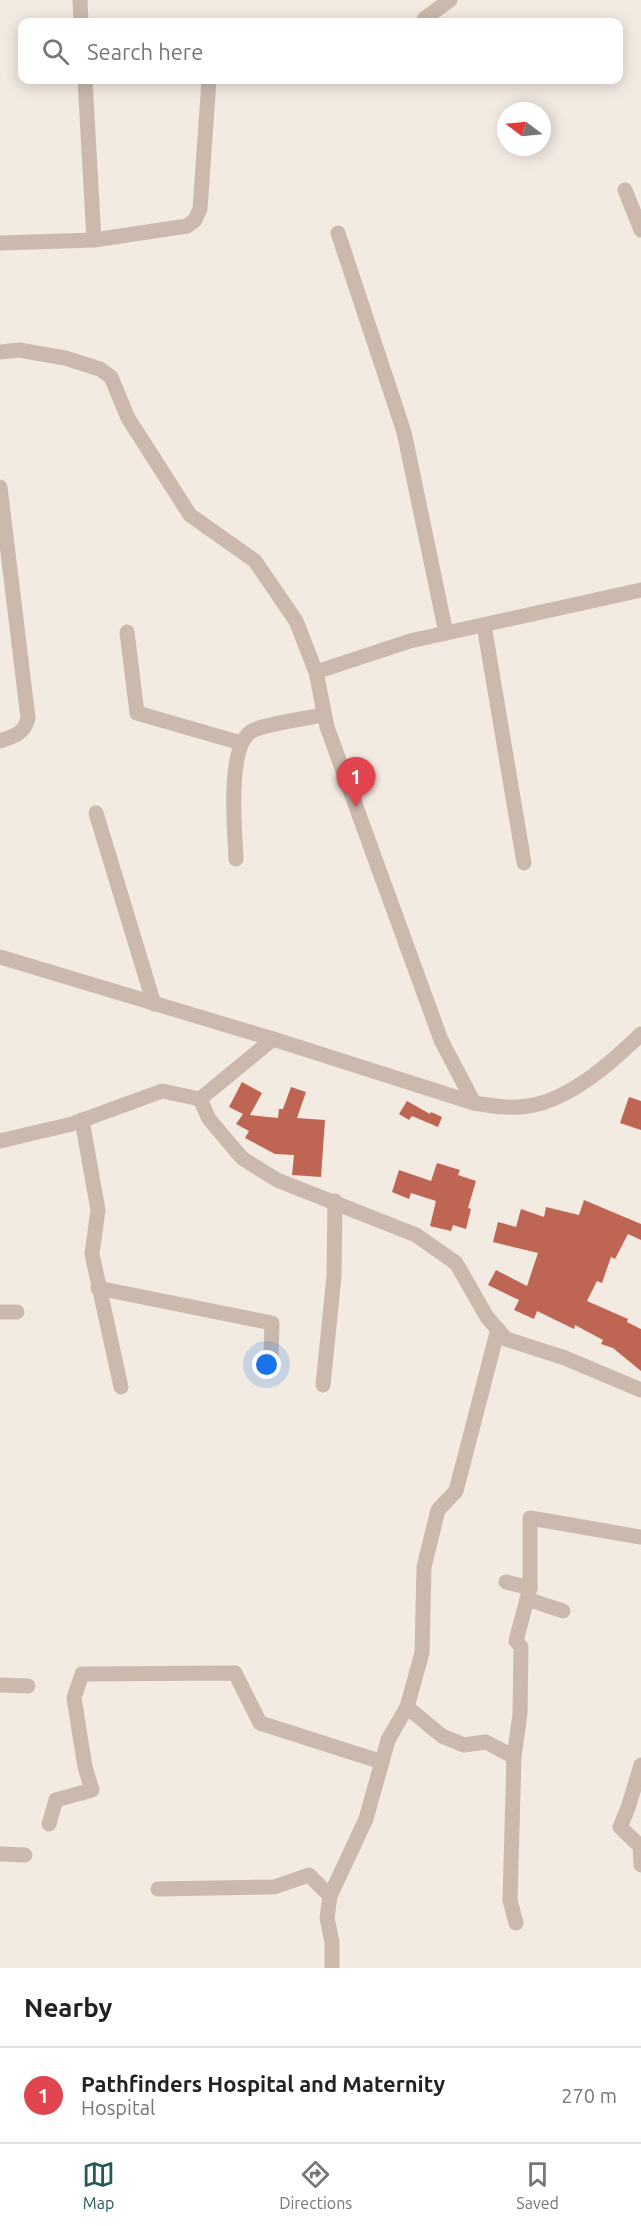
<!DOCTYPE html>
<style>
body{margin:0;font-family:Ubuntu,sans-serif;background:#f2f2f2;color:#222}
.compass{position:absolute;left:497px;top:102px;width:54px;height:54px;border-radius:50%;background:#fff;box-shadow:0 3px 15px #0003;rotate:286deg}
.you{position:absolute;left:267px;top:1365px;width:21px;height:21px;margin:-15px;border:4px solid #fff;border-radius:50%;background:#1a73e8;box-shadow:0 0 0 9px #1a73e833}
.badge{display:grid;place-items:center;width:39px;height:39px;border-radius:50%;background:#245958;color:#fff;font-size:20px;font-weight:700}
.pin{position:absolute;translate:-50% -50px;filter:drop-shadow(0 2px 3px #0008)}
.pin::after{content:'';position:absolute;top:32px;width:21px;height:18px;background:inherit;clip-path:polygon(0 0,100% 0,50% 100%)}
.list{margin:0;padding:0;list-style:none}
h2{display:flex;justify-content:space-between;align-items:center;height:78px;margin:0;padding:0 24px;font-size:26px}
h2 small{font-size:20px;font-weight:400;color:#767676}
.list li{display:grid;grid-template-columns:39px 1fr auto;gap:18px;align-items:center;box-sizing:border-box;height:96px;padding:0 24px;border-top:2px solid #e0e0e0}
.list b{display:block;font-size:22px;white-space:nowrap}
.list p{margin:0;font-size:20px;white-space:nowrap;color:#767676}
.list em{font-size:20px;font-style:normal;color:#767676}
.icon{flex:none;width:33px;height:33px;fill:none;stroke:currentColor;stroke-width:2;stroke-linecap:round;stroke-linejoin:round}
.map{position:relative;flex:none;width:641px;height:1968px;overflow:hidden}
.search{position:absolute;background:#fff;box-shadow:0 3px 15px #0003;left:18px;right:18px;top:18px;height:66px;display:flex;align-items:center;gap:15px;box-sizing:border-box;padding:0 21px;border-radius:12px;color:#767676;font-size:22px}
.sheet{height:174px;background:#fff}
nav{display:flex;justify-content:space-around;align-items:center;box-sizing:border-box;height:84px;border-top:2px solid #e0e0e0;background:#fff;font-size:16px;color:#767676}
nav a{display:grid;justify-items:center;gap:3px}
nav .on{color:#245958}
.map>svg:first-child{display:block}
</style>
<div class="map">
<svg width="641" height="1968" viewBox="0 0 641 1968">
<rect width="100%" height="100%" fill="#f3eae2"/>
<g fill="#bf6554">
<polygon points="242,1082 262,1093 250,1115 278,1118 279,1109 283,1109 291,1087 306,1092 297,1118 325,1120 321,1177 292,1175 294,1155 275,1154 245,1138 249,1131 236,1124 243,1114 229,1107"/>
<polygon points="629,1097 641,1101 641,1130 620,1123"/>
<polygon points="407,1101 430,1114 431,1112 442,1117 438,1127 412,1116 409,1120 399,1114"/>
<polygon points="437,1163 460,1170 458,1175 476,1181 468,1208 471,1209 466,1229 453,1225 451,1231 430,1226 436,1201 411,1193 409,1199 392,1192 399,1170 431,1181"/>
<polygon points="584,1200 641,1224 641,1240 628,1234 615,1259 611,1257 602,1283 597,1281 587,1301 628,1319 627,1322 641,1329 641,1371 613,1348 601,1344 603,1340 575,1325 574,1329 537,1311 534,1319 514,1310 519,1300 488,1285 496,1270 527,1286 538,1253 493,1242 498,1222 516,1227 521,1209 544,1217 546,1207 579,1215"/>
</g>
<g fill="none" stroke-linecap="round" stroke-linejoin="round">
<g stroke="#cbb9ae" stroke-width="15">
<polyline points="80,0 81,22"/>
<polyline points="424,19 450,0"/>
<polyline points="625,190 641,230"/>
<polyline points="338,233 404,432 446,633"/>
<polyline points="94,240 187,226 195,220 200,209 209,80"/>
<polyline points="0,243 94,240 85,80"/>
<polyline points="0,352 19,350 65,358 100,369 111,377 128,418 190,515 255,561 296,621 316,672 327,727 441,1040 474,1103"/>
<path d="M0,487L28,718C24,734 14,736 0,741"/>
<polyline points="484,625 524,863"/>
<polyline points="127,632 137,713 241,743"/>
<polyline points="316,672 410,641 641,590"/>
<polyline points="96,813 154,1004"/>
<path d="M236,859C235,832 226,746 252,731C264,724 308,718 324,715"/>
<path d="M0,957L273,1039L474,1103C493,1106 511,1109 529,1106C571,1099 612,1062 641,1034"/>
<polyline points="273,1039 200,1099 209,1119 242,1158 277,1180 416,1235 456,1263 487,1317 506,1339 565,1358 641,1390"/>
<polyline points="82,1120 98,1210 92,1254 121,1387"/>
<polyline points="0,1141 72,1124 162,1091 200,1099"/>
<polyline points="98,1288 272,1323 271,1356"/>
<polyline points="0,1312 17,1312"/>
<polyline points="323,1385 334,1276 335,1201"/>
<polyline points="506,1582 530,1588 516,1641 521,1647 520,1714 514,1757"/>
<polyline points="530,1588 530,1518 641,1537"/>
<polyline points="527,1599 563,1611"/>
<polyline points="0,1685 28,1686"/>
<polyline points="407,1707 442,1736 464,1745 486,1742 514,1757 510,1900 516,1923"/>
<polyline points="641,1765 628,1808 620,1827 640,1846 641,1865"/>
<polyline points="49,1824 56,1800 92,1790 85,1767 74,1698 82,1674 235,1673 260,1723 382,1762"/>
<polyline points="0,1854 25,1855"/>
<polyline points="158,1889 274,1887 309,1875 330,1896"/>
<polyline points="332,1968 332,1942 327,1918 330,1896 366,1819 388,1740 407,1707 422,1653 424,1567 438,1510 456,1491 498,1329"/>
</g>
</g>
</svg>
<svg class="compass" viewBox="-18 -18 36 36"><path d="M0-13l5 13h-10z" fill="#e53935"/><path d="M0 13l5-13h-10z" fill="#767676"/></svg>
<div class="you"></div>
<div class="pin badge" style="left:356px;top:807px;background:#e0444e">1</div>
<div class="search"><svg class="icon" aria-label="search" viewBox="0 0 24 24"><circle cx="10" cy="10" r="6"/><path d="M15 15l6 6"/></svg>Search here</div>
</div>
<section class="sheet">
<h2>Nearby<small></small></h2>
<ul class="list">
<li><span class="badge" style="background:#e0444e">1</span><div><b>Pathfinders Hospital and Maternity</b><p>Hospital</p></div><em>270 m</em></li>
</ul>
</section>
<nav>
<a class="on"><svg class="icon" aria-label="map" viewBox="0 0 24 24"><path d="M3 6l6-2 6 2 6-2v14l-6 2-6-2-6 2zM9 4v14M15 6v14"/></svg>Map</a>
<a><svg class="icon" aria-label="directions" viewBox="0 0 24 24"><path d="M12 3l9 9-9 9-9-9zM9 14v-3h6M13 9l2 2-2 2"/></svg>Directions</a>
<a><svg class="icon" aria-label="saved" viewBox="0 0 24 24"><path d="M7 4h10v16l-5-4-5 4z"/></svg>Saved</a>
</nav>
